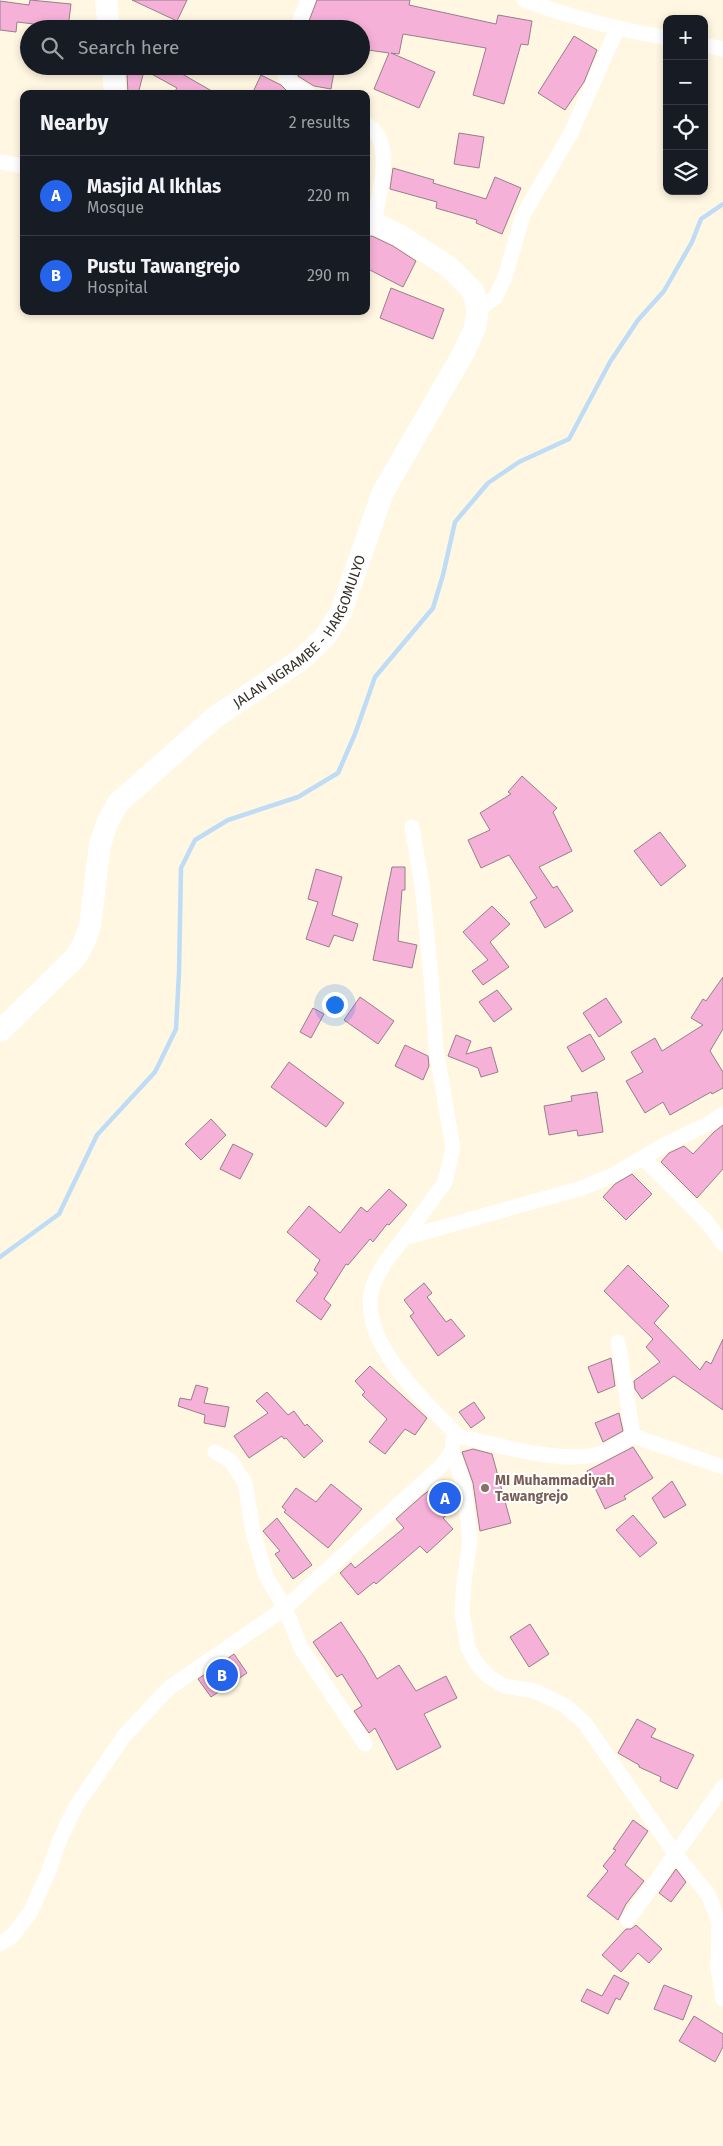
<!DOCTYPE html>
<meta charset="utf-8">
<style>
body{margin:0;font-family:"Fira Sans",sans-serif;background:#20242c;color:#f1f3f6}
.controls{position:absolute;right:15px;top:15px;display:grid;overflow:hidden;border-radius:10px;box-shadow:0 2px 8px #0003}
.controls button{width:45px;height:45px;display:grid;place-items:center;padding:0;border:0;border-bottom:1px solid #363941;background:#171b24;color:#f1f3f6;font:25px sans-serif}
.you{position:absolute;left:334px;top:1004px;width:18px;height:18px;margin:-12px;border:4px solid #fff;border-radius:50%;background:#1a73e8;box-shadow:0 0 0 8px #1a73e833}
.badge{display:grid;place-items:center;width:32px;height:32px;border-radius:50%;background:#2563eb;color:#fff;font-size:16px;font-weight:700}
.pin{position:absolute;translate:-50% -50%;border:2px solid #fff;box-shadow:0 1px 5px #0006}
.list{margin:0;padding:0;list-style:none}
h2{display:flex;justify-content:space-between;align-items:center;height:65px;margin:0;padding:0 20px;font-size:21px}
h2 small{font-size:16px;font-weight:400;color:#9ea1a6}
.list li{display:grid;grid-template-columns:32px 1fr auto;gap:15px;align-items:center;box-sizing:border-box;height:80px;padding:0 20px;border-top:1px solid #363941}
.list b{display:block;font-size:19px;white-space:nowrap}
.list p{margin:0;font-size:16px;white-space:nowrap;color:#9ea1a6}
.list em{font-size:16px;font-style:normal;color:#9ea1a6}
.icon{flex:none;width:28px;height:28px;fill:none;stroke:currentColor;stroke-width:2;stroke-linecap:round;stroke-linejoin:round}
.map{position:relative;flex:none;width:723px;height:2146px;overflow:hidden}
.search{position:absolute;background:#171b24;box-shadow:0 2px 8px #0003;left:20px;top:20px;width:350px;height:55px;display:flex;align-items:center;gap:12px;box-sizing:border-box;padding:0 18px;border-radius:28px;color:#9ea1a6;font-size:19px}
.panel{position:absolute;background:#171b24;box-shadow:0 2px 8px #0003;left:20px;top:90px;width:350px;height:225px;border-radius:10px}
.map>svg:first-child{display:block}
</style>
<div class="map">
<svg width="723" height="2146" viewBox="0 0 723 2146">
<rect width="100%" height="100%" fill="#fff7e2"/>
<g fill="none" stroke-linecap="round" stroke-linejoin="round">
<polyline stroke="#bedcf5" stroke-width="4.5" points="0,1257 59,1214 97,1135 155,1072 176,1029 179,973 181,868 195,840 228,820 298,797 338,773 355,734 375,677 433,608 443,575 455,522 488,483 519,462 569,439 610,362 638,320 664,291 692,242 701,219 723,204"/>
</g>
<g fill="#f6b1d8" stroke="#977e8b">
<polygon points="30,0 71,4 68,28 17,22 16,32 0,30 0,1 29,5"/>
<polygon points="132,0 187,0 177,21"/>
<polygon points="317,0 410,0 409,5 496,24 498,15 532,21 528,45 521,44 504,104 473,95 486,48 403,34 399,54 391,53 435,72 419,108 374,89 389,53 361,49 361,29 306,29"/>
<polygon points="574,36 597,50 584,82 565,110 538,93"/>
<polygon points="137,66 179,66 177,71 217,94 173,94 177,88"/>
<polygon points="300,66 335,66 331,89 314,86 301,78 298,76"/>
<polygon points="129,67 144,71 138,94 128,94 127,74"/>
<polygon points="261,75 281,85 290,94 252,94"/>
<polygon points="459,133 484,137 479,168 454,164"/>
<polygon points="393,168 434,180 433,183 486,199 495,177 521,188 502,234 476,223 477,220 436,208 437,202 390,189"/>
<polygon points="372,236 393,246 416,261 403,287 366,268 366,237"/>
<polygon points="391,288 444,309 433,339 380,318"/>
<polygon points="522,776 557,808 553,812 572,851 539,867 553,888 557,886 573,911 545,928 530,902 537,898 509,855 481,868 468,840 490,830 480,813 511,794 508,792"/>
<polygon points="660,832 686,866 661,886 634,851"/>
<polygon points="392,867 405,867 405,890 402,890 398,941 417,945 412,968 373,960"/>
<polygon points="316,869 342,877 332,915 358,924 353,941 334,935 329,947 306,939 318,902 308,899"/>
<polygon points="492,906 510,924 490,942 509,967 483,985 472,971 488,960 463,932"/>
<polygon points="723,977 723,1029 710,1051 723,1072 723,1088 712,1094 711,1092 670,1115 663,1102 645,1113 626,1081 643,1072 631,1052 655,1038 662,1051 703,1025 691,1018 703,999 706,1001"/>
<polygon points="497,990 512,1009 494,1022 479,1002"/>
<polygon points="360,997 394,1021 378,1044 344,1020"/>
<polygon points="606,998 622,1022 599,1037 583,1013"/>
<polygon points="313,1008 324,1014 311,1038 300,1032"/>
<polygon points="590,1034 605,1059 582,1072 567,1047"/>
<polygon points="456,1035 471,1041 466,1054 491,1047 498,1072 481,1077 478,1068 448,1056"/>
<polygon points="405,1045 428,1056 429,1066 423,1080 395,1066"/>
<polygon points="289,1062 344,1103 326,1127 271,1087"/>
<polygon points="597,1092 603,1132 578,1136 577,1130 549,1135 544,1106 572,1101 571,1096"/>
<polygon points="211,1119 226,1135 201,1160 185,1144"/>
<polygon points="723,1125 723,1169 697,1198 661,1162 669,1153 684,1146 693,1154 714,1132"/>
<polygon points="233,1144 253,1154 240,1179 220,1169"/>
<polygon points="632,1174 652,1194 626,1220 603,1197 615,1184"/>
<polygon points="389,1189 407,1205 389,1225 387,1224 373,1242 370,1239 348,1265 346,1264 324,1299 331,1305 321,1320 296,1301 318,1273 314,1270 320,1260 287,1232 309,1206 340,1233 361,1207 367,1212"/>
<polygon points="628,1265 669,1306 654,1323 700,1370 706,1361 711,1364 723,1339 723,1410 674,1376 642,1399 635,1389 634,1381 660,1362 646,1347 653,1339 604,1291"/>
<polygon points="424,1283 432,1293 427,1297 446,1322 451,1319 465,1336 438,1356 410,1316 414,1313 404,1300"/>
<polygon points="611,1358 615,1386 598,1393 588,1367"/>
<polygon points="370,1366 427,1418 415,1435 405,1429 385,1454 369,1442 387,1419 362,1395 365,1392 355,1381"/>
<polygon points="196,1385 208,1388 204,1403 229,1407 225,1427 204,1423 205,1415 178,1406 180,1398 191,1400"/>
<polygon points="267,1392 288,1415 294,1411 305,1426 307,1424 323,1441 304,1458 286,1438 284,1439 282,1436 249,1458 234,1436 268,1413 256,1401"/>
<polygon points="474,1402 485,1418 471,1428 459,1412"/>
<polygon points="619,1413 623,1431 603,1442 595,1423"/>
<polygon points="633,1447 653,1478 624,1496 626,1499 605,1509 587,1471"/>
<polygon points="473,1449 492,1454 511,1523 480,1531 473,1483 462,1452"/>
<polygon points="444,1480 456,1494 457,1507 443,1518 453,1529 427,1553 420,1546 376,1584 374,1582 358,1595 340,1573 351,1563 355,1568 404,1528 396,1519 423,1495"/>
<polygon points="672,1481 686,1505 664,1518 652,1498"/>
<polygon points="331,1484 362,1509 328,1548 284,1512 286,1510 282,1507 296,1488 316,1502"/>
<polygon points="633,1515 657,1543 640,1557 616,1530"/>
<polygon points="277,1518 312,1565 293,1579 275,1554 280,1551 263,1531"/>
<polygon points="341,1622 365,1658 377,1679 399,1665 416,1691 446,1676 457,1698 424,1714 441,1747 397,1770 375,1728 369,1733 354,1711 362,1706 342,1674 337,1677 313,1642"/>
<polygon points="530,1624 549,1654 529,1667 510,1637"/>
<polygon points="234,1654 247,1673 211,1697 198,1679"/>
<polygon points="637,1719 656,1729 651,1737 694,1755 677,1789 660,1781 661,1777 639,1767 639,1765 618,1753"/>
<polygon points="633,1820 648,1831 625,1865 644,1881 626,1904 618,1920 587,1896 608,1871 603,1866 616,1850 613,1849"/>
<polygon points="676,1869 686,1882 671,1902 659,1893"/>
<polygon points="636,1925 662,1949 649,1963 638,1953 621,1972 602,1955 626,1929 631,1929"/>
<polygon points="614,1975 629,1983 620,2000 616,1998 608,2014 581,2001 587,1989 602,1996"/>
<polygon points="664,1985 692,1996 683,2020 654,2009"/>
<polygon points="694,2016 723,2034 723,2047 715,2062 679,2041"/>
</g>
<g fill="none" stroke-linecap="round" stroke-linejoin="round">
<g stroke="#fff" stroke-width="15">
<path d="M524,0C572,18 617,29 667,38"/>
<polyline points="296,29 308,0"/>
<polyline points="704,45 723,49"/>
<path d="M283,66C283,81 297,87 309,94"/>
<path d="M366,124C397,141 378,195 374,223"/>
<polyline points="0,162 24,166"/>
<polyline points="478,309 495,298 505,277 523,215 571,133 617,29"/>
<polyline points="643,1158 706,1221 723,1244"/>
<polyline points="404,1238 445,1182 453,1148 436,1049 431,977 422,885 412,827"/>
<polyline points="618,1342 633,1436"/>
<path d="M454,1435C494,1444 565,1466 602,1453C613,1449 623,1441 633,1436L723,1467"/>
<polyline points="452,1451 464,1486 470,1540 464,1582 462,1613 468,1648 477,1664 488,1676 504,1686 535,1691 564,1705 584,1722 676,1855 708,1894 719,1922 718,1968 723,1999"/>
<polyline points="215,1452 231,1461 245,1483 253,1532 266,1576 285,1608 301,1648 365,1744"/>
<polyline points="628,1920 723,1787"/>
<path d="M0,1944L11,1937L30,1913L48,1873L60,1839L76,1806L124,1736L169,1688L285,1608L442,1465L452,1451L454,1435H457C424,1400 353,1337 374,1283C381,1266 393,1252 404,1238L582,1188L613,1175L666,1144L710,1123L723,1114"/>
</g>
<g stroke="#fff" stroke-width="22">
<polyline points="106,0 109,29"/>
<polyline points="113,66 115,94"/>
<path id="s1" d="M0,1031L75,958L83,945L90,926L100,844L108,821L118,803L214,718L302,659L325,637L341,612L383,492L463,354L475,328L478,309L473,291L449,267L399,235L374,223L366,224"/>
</g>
</g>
<circle fill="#8d6e63" stroke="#fff" stroke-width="2" cx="485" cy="1488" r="5"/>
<g text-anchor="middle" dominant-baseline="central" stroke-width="4" stroke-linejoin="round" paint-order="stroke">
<g font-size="14" fill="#343026" stroke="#fff">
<text stroke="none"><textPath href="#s1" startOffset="522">JALAN NGRAMBE - HARGOMULYO</textPath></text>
</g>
<g font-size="14" font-weight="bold" fill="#785e54" stroke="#fff" text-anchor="start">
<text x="495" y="1480">MI Muhammadiyah<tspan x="495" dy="16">Tawangrejo</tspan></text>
</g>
</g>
</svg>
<div class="controls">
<button>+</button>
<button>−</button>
<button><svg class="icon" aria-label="locate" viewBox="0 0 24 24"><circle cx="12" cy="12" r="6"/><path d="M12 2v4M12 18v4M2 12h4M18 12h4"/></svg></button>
<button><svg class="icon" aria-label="layers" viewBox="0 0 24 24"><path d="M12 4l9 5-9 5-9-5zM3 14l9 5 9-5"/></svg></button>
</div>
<div class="you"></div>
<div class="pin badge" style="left:445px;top:1498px">A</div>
<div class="pin badge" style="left:222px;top:1675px">B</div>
<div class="search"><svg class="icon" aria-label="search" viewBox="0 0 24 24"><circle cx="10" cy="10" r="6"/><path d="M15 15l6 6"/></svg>Search here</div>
<section class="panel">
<h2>Nearby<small>2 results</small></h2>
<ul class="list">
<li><span class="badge">A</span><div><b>Masjid Al Ikhlas</b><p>Mosque</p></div><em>220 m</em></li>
<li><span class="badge">B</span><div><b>Pustu Tawangrejo</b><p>Hospital</p></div><em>290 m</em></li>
</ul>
</section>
</div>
